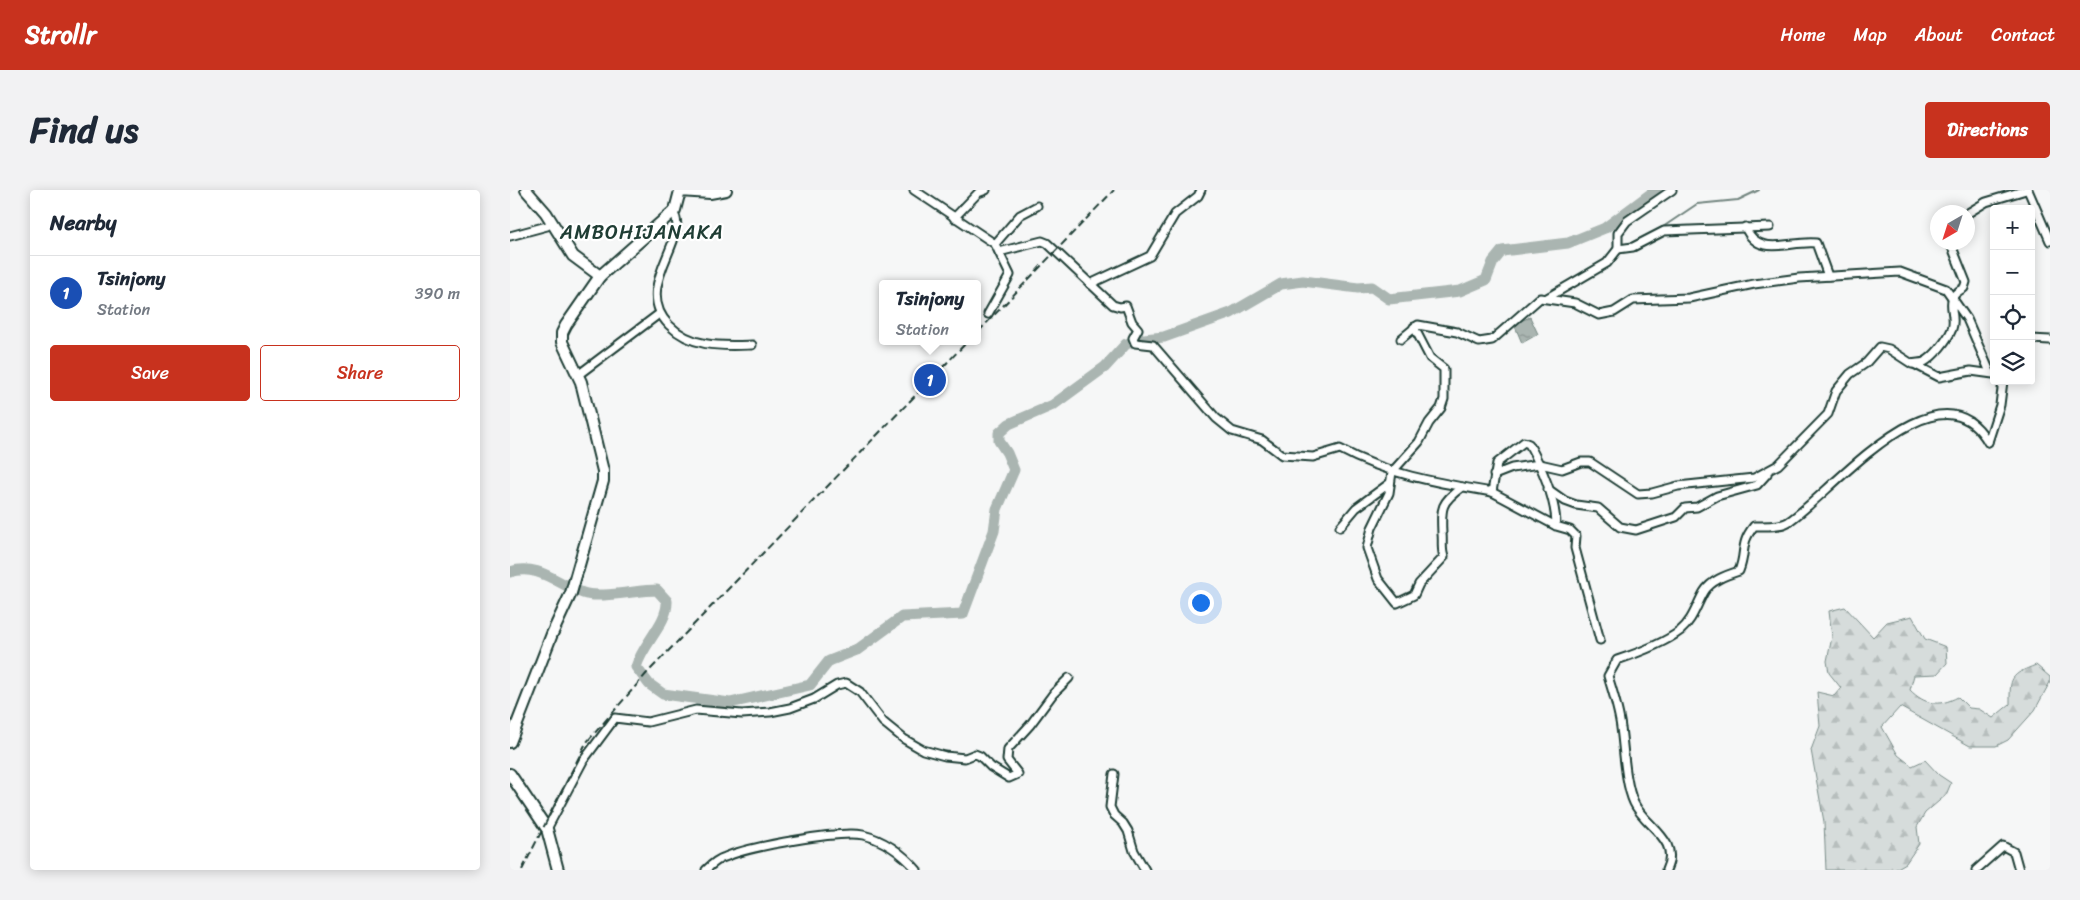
<!DOCTYPE html>
<meta charset="utf-8">
<style>
body{margin:0;font-family:Sriracha,sans-serif;background:#f2f2f3;color:#1f2937}
.controls{position:absolute;right:15px;top:15px;display:grid;overflow:hidden;border-radius:5px;box-shadow:0 2px 12px #0003}
.controls button{width:45px;height:45px;display:grid;place-items:center;padding:0;border:0;border-bottom:1px solid #e0e1e3;background:#fff;color:#1f2937;font:25px sans-serif}
.compass{position:absolute;left:1420px;top:15px;width:45px;height:45px;border-radius:50%;background:#fff;box-shadow:0 2px 12px #0003;rotate:219deg}
.you{position:absolute;left:690px;top:412px;width:18px;height:18px;margin:-12px;border:4px solid #fff;border-radius:50%;background:#1a73e8;box-shadow:0 0 0 8px #1a73e833}
.badge{display:grid;place-items:center;width:32px;height:32px;border-radius:50%;background:#c8321e;color:#fff;font-size:16px;font-weight:700}
.pin{position:absolute;translate:-50% -50%;border:2px solid #fff;box-shadow:0 1px 5px #0006}
.popup{position:absolute;left:369px;top:90px;width:102px;height:65px;box-sizing:border-box;display:grid;place-content:center;border-radius:5px;background:#fff;filter:drop-shadow(0 1px 4px #0005);font-size:16px;white-space:nowrap;color:#747a83}
.popup b{font-size:19px;color:#1f2937}
.popup::after{content:'';position:absolute;left:50%;top:100%;margin-left:-10px;border:10px solid transparent;border-top-color:#fff}
.list{margin:0;padding:0;list-style:none}
h2{display:flex;justify-content:space-between;align-items:center;height:65px;margin:0;padding:0 20px;font-size:21px}
h2 small{font-size:16px;font-weight:400;color:#747a83}
.list li{display:grid;grid-template-columns:32px 1fr auto;gap:15px;align-items:center;box-sizing:border-box;height:75px;padding:0 20px;border-top:1px solid #e0e1e3}
.list b{display:block;font-size:19px;white-space:nowrap}
.list p{margin:0;font-size:16px;white-space:nowrap;color:#747a83}
.list em{font-size:16px;font-style:normal;color:#747a83}
.actions{display:flex;gap:10px;padding:15px 20px}
.actions a{flex:1;padding:11px 0;border:1px solid #c8321e;border-radius:5px;text-align:center;font-size:18px;color:#c8321e}
.actions .main{background:#c8321e;color:#fff}
.icon{flex:none;width:28px;height:28px;fill:none;stroke:currentColor;stroke-width:2;stroke-linecap:round;stroke-linejoin:round}
.map{position:relative;flex:none;width:1540px;height:680px;overflow:hidden;border-radius:5px}
header{display:flex;align-items:center;gap:30px;box-sizing:border-box;height:70px;padding:0 25px;background:#c8321e;color:#fff}
header strong{font-size:24px}
nav{display:flex;gap:28px;margin-inline-start:auto;font-size:18px}
.intro{display:flex;align-items:center;justify-content:space-between;box-sizing:border-box;height:120px;padding:0 30px}
h1{margin:0;font-size:35px}
.button{padding:12px 22px;border-radius:5px;background:#c8321e;color:#fff;font-size:18px;font-weight:700}
main{display:flex;gap:30px;padding:0 30px}
aside{flex:1;background:#fff;border-radius:5px;box-shadow:0 2px 12px #0003}
.map>svg:first-child{display:block}
</style>
<header>
<strong>Strollr</strong>
<nav><a>Home</a><a>Map</a><a>About</a><a>Contact</a></nav>
</header>
<div class="intro"><h1>Find us</h1><a class="button">Directions</a></div>
<main>
<aside>
<h2>Nearby<small></small></h2>
<ul class="list">
<li><span class="badge" style="background:#1a4fb4">1</span><div><b>Tsinjony</b><p>Station</p></div><em>390 m</em></li>
</ul>
<div class="actions"><a class="main">Save</a><a>Share</a></div>
</aside>
<div class="map">
<svg width="1540" height="680" viewBox="0 0 1540 680">
<defs>
<pattern id="forest-firs" width="22" height="20" patternUnits="userSpaceOnUse" patternTransform="scale(1.25)"><rect width="22" height="20" fill="#d6dcdb"/><path d="M5 1l3.5 6h-7zM16 11l3.5 6h-7z" fill="#b7bebd"/></pattern>
<pattern id="water-ripples" width="26" height="14" patternUnits="userSpaceOnUse" patternTransform="scale(1.25)"><rect width="26" height="14" fill="#aab5b1"/><path d="M2 4q2-2 4 0t4 0M15 11q2-2 4 0t4 0" fill="none" stroke="#8a9491"/></pattern>
</defs>
<rect width="100%" height="100%" fill="#f6f7f7"/>
<filter id="ink" filterUnits="userSpaceOnUse"><feTurbulence type="fractalNoise" baseFrequency=".02" numOctaves="2"/><feDisplacementMap in="SourceGraphic" scale="10" xChannelSelector="R" yChannelSelector="G"/><feConvolveMatrix kernelMatrix="1 2 1 2 8 2 1 2 1" color-interpolation-filters="sRGB"/></filter>
<g filter="url(#ink)">
<path fill="url(#forest-firs)" stroke="#7a8c88" d="M1335,417L1363,447L1377,432L1402,426L1415,449L1436,457L1437,473L1427,484L1404,485L1400,500C1415,515 1429,517 1448,507L1459,518L1469,519L1483,528L1500,514C1500,487 1500,485 1526,475L1540,487V492L1525,520L1498,550L1486,556H1460L1390,517L1372,537L1388,565L1402,576L1415,570L1429,585L1441,593L1436,605L1415,623L1407,637L1409,654L1396,673L1384,680H1316L1314,632L1301,560L1310,536L1307,502L1324,506L1331,498L1319,483L1317,471L1322,447L1319,421Z"/>
<polygon fill="url(#water-ripples)" stroke="#72857f" points="1020,127 1028,144 1012,153 1004,134"/>
<g fill="none" stroke-linecap="round" stroke-linejoin="round">
<polyline stroke="#72857f" stroke-width="2" points="1147,41 1187,14 1228,10 1249,0"/>
<path stroke="#aab5b1" stroke-width="11" d="M0,382C29,373 47,394 73,403C89,409 127,400 147,400L157,411C158,433 133,453 126,477L139,494L153,504L220,513L300,495L319,471L347,460L392,427L453,424L484,341L487,319L504,280L497,263L489,251V243L499,234L543,215L595,177L616,154L634,149L654,147L721,123L771,94L793,91L848,98L862,97L879,109L950,101L976,90L983,72L992,61L1058,53L1095,38L1146,0"/>
<defs>
<g id="street">
<polyline points="404,0 485,54 500,85 478,124"/>
<polyline points="1518,0 1540,51"/>
<path d="M163,22C182,48 121,96 159,135C182,158 211,156 242,155"/>
<polyline points="1458,23 1476,12 1516,0"/>
<polyline points="444,28 468,3 476,0"/>
<path d="M1235,37C1249,69 1280,50 1306,53L1318,86"/>
<polyline points="0,46 37,36 42,32"/>
<polyline points="485,54 510,25 527,16"/>
<polyline points="1108,59 1123,57 1154,41 1260,37"/>
<path d="M489,62L532,51L537,53L603,115L610,117L616,116L622,132L628,139L623,148L625,153L643,155L706,228L722,241L752,250L772,265L803,267L830,259C878,285 929,293 982,302"/>
<polyline points="580,94 640,66 665,24 688,6 691,0"/>
<polyline points="1037,108 1097,73 1108,59 1108,43 1117,31 1162,0"/>
<path d="M904,137L920,168L934,179V209L931,218L919,233L909,252L882,282L879,303L862,338L857,358L868,389L887,413L904,405L909,394L934,367C931,359 933,352 932,344C931,318 930,313 952,297"/>
<polyline points="891,149 908,135 947,142 969,152 982,150 1030,108 1065,113 1089,125 1104,122 1123,110 1179,108 1244,94 1289,88 1390,82 1436,99 1457,129 1480,182"/>
<polyline points="1521,149 1540,150"/>
<polyline points="1404,174 1429,187 1461,181 1483,184"/>
<polyline points="68,185 149,124"/>
<polyline points="1478,252 1490,215 1493,191"/>
<path d="M984,285L1002,278L1030,274L1052,279L1071,272H1080L1128,304L1142,303L1168,296L1244,288L1268,275L1318,224L1326,201L1340,184L1356,173L1370,157L1379,159L1402,174C1406,173 1411,173 1414,172C1424,167 1438,149 1442,139C1448,123 1431,109 1454,98L1456,92L1440,52"/>
<polyline points="1038,299 1055,311 1066,315 1088,318 1110,337 1126,340 1166,327 1175,318 1187,317 1207,306 1247,295 1257,284"/>
<path d="M1046,336C1046,309 1032,278 1019,254L1014,252L987,273L982,302L1046,336L1060,340L1066,346L1065,358L1090,450"/>
<polyline points="830,337 846,318 880,293"/>
<polyline points="604,584 600,617 604,625 613,633 618,641 624,661 635,680"/>
<polyline points="37,639 73,571 105,528 138,532 186,520 232,524 260,522 280,518 304,509 327,495 336,493 350,502 373,532 394,549 413,560 435,566 455,568 465,564 470,566 481,577 499,588 508,584 497,570 498,559 520,535 543,504 559,488"/>
<path d="M196,680C201,675 208,669 215,667C238,657 330,640 353,645C374,650 393,664 407,680"/>
<path d="M1156,680C1171,649 1135,637 1124,613C1115,594 1114,559 1111,538C1109,520 1103,503 1098,486L1107,470C1128,463 1153,454 1170,441C1183,430 1186,416 1194,402C1201,390 1217,385 1229,381C1237,361 1229,355 1244,336C1253,336 1270,337 1278,332C1321,304 1429,167 1478,252"/>
<polyline points="1466,680 1493,656 1504,662 1509,680"/>
</g>
<g id="secondary">
<polyline points="90,86 165,20 170,1 200,3 216,0"/>
<polyline points="0,552 42,444 61,403 93,291 93,281 71,192 52,152 52,143 56,135 90,86 63,66 36,23 16,0"/>
<polyline points="0,584 37,639 48,680"/>
</g>
</defs>
<use href="#street" stroke="#1f3d34" stroke-width="11"/>
<use href="#secondary" stroke="#1f3d34" stroke-width="14"/>
<use href="#street" stroke="#fff" stroke-width="7"/>
<use href="#secondary" stroke="#fff" stroke-width="10"/>
<g stroke="#1f3d34" stroke-width="2" stroke-dasharray="8 4" stroke-linecap="butt">
<polyline points="468,142 604,0"/>
<polyline points="12,680 76,553 137,483 458,151"/>
</g>
</g>
</g>
<g text-anchor="middle" dominant-baseline="central" stroke-width="4.5" stroke-linejoin="round" paint-order="stroke">
<g font-size="20" letter-spacing="1" fill="#1f3d34" stroke="#fff">
<text x="132" y="42">AMBOHIJANAKA</text>
</g>
</g>
</svg>
<div class="controls">
<button>+</button>
<button>−</button>
<button><svg class="icon" aria-label="locate" viewBox="0 0 24 24"><circle cx="12" cy="12" r="6"/><path d="M12 2v4M12 18v4M2 12h4M18 12h4"/></svg></button>
<button><svg class="icon" aria-label="layers" viewBox="0 0 24 24"><path d="M12 4l9 5-9 5-9-5zM3 14l9 5 9-5"/></svg></button>
</div>
<svg class="compass" viewBox="-18 -18 36 36"><path d="M0-13l5 13h-10z" fill="#e53935"/><path d="M0 13l5-13h-10z" fill="#747a83"/></svg>
<div class="you"></div>
<div class="pin badge" style="left:420px;top:190px;background:#1a4fb4">1</div>
<div class="popup"><b>Tsinjony</b>Station</div>
</div>
</main>
